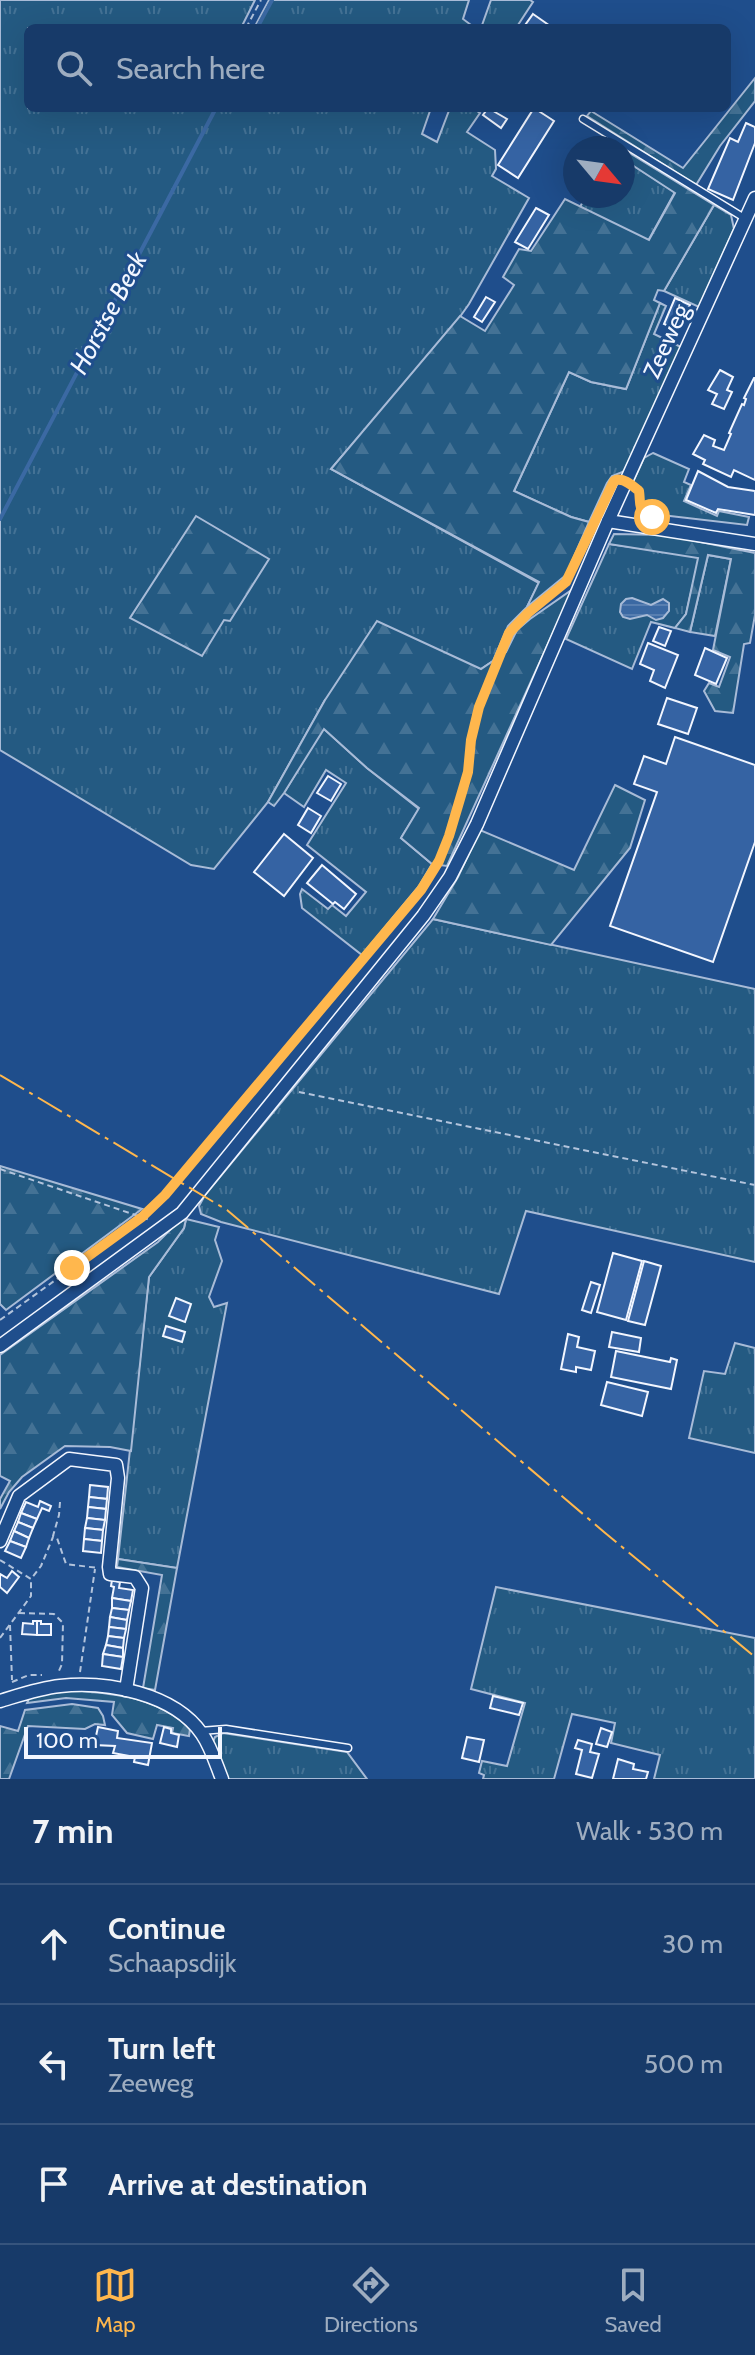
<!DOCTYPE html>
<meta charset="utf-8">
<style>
body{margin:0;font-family:Cabin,sans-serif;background:#244571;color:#f1f3f6}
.compass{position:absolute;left:563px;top:136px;width:72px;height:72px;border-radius:50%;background:#173a69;box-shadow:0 8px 32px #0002;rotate:119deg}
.scale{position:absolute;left:24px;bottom:20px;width:198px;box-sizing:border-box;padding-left:8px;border:4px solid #f2f6ff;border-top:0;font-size:22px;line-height:28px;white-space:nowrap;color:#f2f6ff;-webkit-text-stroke:6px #1f4e8c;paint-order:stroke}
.stop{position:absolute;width:24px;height:24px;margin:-18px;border:6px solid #ffb74d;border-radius:50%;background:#fff}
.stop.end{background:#ffb74d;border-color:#fff;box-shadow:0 2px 8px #0008}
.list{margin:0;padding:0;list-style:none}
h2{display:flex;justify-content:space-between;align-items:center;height:104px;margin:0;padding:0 32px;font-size:34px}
h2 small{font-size:26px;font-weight:400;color:#9eadc0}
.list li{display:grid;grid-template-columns:52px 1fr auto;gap:24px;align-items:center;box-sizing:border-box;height:120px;padding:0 32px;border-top:2px solid #36547d}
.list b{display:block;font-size:30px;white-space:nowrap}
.list p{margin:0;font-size:26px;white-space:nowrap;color:#9eadc0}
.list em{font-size:26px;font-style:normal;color:#9eadc0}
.icon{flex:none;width:44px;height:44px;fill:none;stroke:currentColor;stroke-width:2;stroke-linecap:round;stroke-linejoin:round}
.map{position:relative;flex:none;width:755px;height:1779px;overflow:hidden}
.search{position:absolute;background:#173a69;box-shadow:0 8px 32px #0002;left:24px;right:24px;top:24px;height:88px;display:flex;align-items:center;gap:20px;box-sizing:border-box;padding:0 28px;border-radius:12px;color:#9eadc0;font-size:30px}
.sheet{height:464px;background:#173a69}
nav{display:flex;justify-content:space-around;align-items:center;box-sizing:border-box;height:112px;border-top:2px solid #36547d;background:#173a69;font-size:22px;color:#9eadc0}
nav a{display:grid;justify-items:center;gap:4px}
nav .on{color:#ffb74d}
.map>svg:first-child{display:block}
</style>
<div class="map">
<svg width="755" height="1779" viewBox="0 0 755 1779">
<defs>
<pattern id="grass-tufts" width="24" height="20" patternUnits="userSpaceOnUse" patternTransform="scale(2)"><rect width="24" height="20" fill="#245a82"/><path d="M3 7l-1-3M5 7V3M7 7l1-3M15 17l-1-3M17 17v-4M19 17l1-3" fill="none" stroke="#447295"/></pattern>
<pattern id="forest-firs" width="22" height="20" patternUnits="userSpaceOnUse" patternTransform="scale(2)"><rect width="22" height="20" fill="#245a82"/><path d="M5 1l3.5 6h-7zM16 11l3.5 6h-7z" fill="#447295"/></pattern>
<pattern id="water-rules" width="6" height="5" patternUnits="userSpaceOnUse" patternTransform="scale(2)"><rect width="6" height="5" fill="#3b69a3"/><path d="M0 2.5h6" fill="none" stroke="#587fb1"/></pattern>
</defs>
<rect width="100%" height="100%" fill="#1f4e8c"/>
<g fill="url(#grass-tufts)" stroke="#a8bbd7" stroke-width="2">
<polygon points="0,0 255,0 241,28 28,28 28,108 431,108 422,134 437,142 450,108 472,108 480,113 467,132 495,150 496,169 492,176 529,198 469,304 447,335 331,469 539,583 527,607 508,626 493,661 481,669 325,700 268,802 214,869 191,865 0,750"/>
<polygon points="269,0 469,0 463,19 475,28 254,28"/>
<polygon points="491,0 530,0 533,2 516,28 481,28"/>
<polygon points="623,159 675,192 648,241 580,207 586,196 623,196"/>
<polygon points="714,205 731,215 734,229 699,307 664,291"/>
<polygon points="660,303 666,306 654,334 681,347 625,471 612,476 607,483 589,522 571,517 514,491 569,372 591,382 626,389"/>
<polygon points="653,453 689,469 684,482 691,485 684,501 717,516 719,511 749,517 747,525 653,514 642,507 641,488 633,482 644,458"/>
<polygon points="609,544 696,556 699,558 686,614 675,628 651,622 632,669 566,639"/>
<polygon points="708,555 731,559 715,636 690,632"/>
<polygon points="323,728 367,768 419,809 401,838 432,864 419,886 362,955 302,908 300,894 302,889 328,909 332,905 346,916 366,892 307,845 346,783 326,770 304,807 284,793"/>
<polygon points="433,919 755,989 755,1262 526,1211 499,1294 221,1222 201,1214 199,1206 205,1195"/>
<polygon points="186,1219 219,1227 215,1240 222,1261 209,1297 214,1307 227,1303 177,1568 118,1559 149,1277 184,1228"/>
<polygon points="735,1343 755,1348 755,1453 689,1438 704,1371 725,1374"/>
<polygon points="496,1587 755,1638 755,1779 654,1779 660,1755 611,1743 615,1723 572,1714 554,1779 483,1779 484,1775 479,1773 482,1761 507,1766 525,1703 471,1689"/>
<polygon points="223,1733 347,1752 367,1779 228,1779 212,1744 215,1737"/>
</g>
<g fill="url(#forest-firs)" stroke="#a8bbd7" stroke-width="2">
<polygon points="755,78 755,101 720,146 696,185 587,116 591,111 683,168"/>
<polygon points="623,149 714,205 664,291 658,290 654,300 660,303 626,389 591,382 569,372 514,491 571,517 589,522 566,575 527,607 539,582 331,469 460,316 485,331 514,285 503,277 519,249 531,251 565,199 649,240 675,193 623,159"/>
<polygon points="196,516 269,559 230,621 224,620 202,656 130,618"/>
<polygon points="614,534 666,535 755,553 755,615 750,643 744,644 733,713 715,711 704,691 709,683 719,687 730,657 713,650 731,559 708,555 690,632 675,628 686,614 698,558 609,544"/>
<polygon points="573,589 447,866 432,864 401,838 419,808 367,768 324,729 284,793 274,806 268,802 325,700 377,621 481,669 506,652 517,630 530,619"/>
<polygon points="615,785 645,800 630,848 551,945 433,919 458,877 480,830 574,870"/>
<polygon points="0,1166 142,1209 6,1310 0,1304"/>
<polygon points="186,1219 184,1228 149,1277 131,1451 110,1447 65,1446 22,1477 9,1492 0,1509 0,1499 10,1481 0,1476 0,1355 158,1242 176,1224"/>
<polygon points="118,1559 177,1568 155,1690 143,1688 162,1575 117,1567"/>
<path d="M61,1689C108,1693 154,1694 190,1729L189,1736L172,1733L173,1728L157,1725L153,1739L127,1733L112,1715L114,1702L66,1698L27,1703L30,1696Z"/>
<polygon points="72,1704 98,1708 103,1716 105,1725 95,1724 85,1729 28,1726 9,1779 0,1779 0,1726 18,1731 25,1710"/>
</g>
<polygon fill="url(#water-rules)" stroke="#a8bbd7" stroke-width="2" points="632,598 651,605 663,599 669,603 669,611 663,618 656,620 647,615 630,619 623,617 620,612 621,604 626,599"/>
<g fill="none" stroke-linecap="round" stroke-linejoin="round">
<g stroke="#3b69a3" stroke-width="4">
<polyline points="257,28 272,0"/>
<polyline points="0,519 216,108"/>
</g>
</g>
<g fill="#3563a3" stroke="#f2f6ff" stroke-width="2">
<polygon points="533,14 553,28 523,28"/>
<polygon points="488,108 507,119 501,128 483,115"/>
<polygon points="534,108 554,121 518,178 498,165"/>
<polygon points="746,123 755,127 755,143 733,200 708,189 730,138 738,142"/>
<polygon points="536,208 549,215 528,249 515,242"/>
<polygon points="486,297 495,302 482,322 474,317"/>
<polygon points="675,298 690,305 678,330 664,324"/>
<polygon points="720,370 733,377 727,390 732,392 724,409 712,404 717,394 708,390"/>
<polygon points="754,378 755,378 755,480 734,470 731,477 703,464 705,460 693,454 704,435 715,440 713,446 724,450 731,434 729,433 742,404 744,405 746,399 744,398"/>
<polygon points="698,471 728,487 755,491 755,515 718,509 716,513 686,500"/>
<polygon points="659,627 671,631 665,646 653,641"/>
<polygon points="648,643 678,655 665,688 650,681 654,670 640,664"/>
<polygon points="705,648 727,658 716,684 695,675"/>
<polygon points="667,698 697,708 688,734 658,724"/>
<polygon points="675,737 755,765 755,842 713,962 610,926 657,792 634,784 644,756 666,764"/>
<polygon points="328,776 341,784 331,801 317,793"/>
<polygon points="308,808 321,816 311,833 298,825"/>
<polygon points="284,834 313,858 284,896 254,872"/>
<polygon points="322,865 356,894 344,909 335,902 333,904 307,883"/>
<polygon points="613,1253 642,1261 626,1320 597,1312"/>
<polygon points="644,1261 661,1266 645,1325 628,1321"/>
<polygon points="591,1282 600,1285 591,1313 582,1310"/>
<polygon points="176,1298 191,1304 185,1322 169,1316"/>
<polygon points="166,1326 185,1332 182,1342 163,1336"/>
<polygon points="612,1332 641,1338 639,1352 609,1347"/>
<polygon points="568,1334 579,1337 577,1347 595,1351 591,1370 576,1367 576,1372 561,1369"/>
<polygon points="616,1351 670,1362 671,1358 677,1360 671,1389 611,1377"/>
<polygon points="607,1382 648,1392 642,1416 601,1405"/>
<polygon points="90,1485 108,1487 107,1499 89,1497"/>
<polygon points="89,1497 107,1499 106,1509 88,1507"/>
<polygon points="40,1501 51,1506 49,1511 42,1508 37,1519 21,1513 26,1502 38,1507"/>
<polygon points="88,1507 106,1509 105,1520 87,1518"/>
<polygon points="21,1513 37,1519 33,1528 18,1522"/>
<polygon points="87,1518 105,1520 103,1530 85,1528"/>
<polygon points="18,1522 33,1528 29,1538 14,1531"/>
<polygon points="85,1528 103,1530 102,1541 84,1539"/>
<polygon points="14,1531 29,1538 26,1547 10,1541"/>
<polygon points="84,1539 102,1541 101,1553 83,1551"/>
<polygon points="10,1541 26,1547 21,1558 5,1551"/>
<polygon points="12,1571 19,1577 7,1593 0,1587 0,1574 7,1578"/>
<polygon points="112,1580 120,1582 119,1588 133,1590 131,1601 112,1598 114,1587 111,1586"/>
<polygon points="112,1598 131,1601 129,1610 112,1608"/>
<polygon points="112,1608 129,1610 127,1620 110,1617"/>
<polygon points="110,1617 127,1620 126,1629 109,1627"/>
<polygon points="33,1621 37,1621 37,1635 22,1634 23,1623 33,1624"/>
<polygon points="37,1621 41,1621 41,1624 51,1624 51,1635 37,1635"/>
<polygon points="109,1627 126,1629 124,1638 108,1636"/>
<polygon points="108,1636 124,1638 123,1648 106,1645"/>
<polygon points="106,1645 123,1648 123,1657 103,1654"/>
<polygon points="103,1654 123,1657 121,1669 102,1666"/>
<polygon points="493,1696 523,1703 519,1715 490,1708"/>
<polygon points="98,1727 118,1731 117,1738 152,1743 148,1765 134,1762 135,1757 113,1753 115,1746 94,1745"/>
<polygon points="164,1727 171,1729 171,1733 179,1735 177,1747 160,1743"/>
<polygon points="601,1728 612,1732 607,1747 596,1744"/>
<polygon points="467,1737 484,1740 479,1762 462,1758"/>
<polygon points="578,1740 592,1744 590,1752 599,1754 592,1778 576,1774 582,1750 575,1748"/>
<polygon points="618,1759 634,1764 633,1769 648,1772 646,1779 613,1779"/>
</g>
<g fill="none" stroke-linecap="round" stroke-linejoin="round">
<defs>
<g id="lane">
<polyline points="583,119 746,219"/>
<polyline points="200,1731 226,1729 348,1748"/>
</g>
<g id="street">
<polyline points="608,521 755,544"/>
<polyline points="0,1346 182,1213 423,916 450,877 477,824 608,521 755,198"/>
<polyline points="0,1541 19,1496 69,1459 116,1465 118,1478 109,1567 110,1574 135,1577 142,1588 126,1690"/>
<path d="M0,1701C20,1695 40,1688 60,1686C106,1681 174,1693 202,1734C211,1747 216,1764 222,1779"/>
</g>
</defs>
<use href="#lane" stroke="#f2f6ff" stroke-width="9"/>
<use href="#street" stroke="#f2f6ff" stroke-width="15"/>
<g stroke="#b3c4dc" stroke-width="2" stroke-dasharray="6 4" stroke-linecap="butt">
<polyline points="246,28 261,0"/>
<polyline points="636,488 639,493 640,508 645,514"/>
<polyline points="299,1092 755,1185"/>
<polyline points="0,1169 150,1220"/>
<polyline points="0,1320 125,1230 165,1195 333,993 380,942 421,890 439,861 459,805 468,772 471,740 479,707 500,652 515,625 559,589 569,577"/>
<polyline points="60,1502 59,1515 53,1536 57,1538 66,1564 98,1568"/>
<polyline points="0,1560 31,1579 41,1566 53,1537"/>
<polyline points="19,1613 54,1614 63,1623 62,1664 58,1673"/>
<polyline points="10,1625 12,1680"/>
<polyline points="0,1638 31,1596 31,1580"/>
<polyline points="80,1672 95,1569"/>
<polyline points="12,1682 29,1675 42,1675"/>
</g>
<use href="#lane" stroke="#1f4e8c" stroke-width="6"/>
<use href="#street" stroke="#1f4e8c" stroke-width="12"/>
<polyline stroke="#ffb74d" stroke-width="2" stroke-dasharray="28 6 4 6" stroke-linecap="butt" points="0,1075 227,1210 604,1532 755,1657"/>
</g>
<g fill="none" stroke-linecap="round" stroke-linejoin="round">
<path stroke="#ffb74d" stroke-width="10" d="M72,1268L142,1217L165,1195L421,890L439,861L449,836L468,772L471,740L479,707L509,633L528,613L566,582L614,481C622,476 632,485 639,491C641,504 637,512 652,517"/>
</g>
<g text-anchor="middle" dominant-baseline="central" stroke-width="6" stroke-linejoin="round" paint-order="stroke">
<g font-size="24" fill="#f2f6ff" stroke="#1f4e8c">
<text transform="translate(666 341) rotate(-66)">Zeeweg</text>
</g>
<g font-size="26" font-style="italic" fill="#f2f6ff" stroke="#1f4e8c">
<text transform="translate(108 313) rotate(-62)">Horstse Beek</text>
</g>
</g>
</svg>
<svg class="compass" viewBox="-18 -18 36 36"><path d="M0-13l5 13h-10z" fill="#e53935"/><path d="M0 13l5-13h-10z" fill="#9eadc0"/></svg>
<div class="scale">100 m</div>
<div class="stop" style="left:652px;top:517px"></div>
<div class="stop end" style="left:72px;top:1268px"></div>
<div class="search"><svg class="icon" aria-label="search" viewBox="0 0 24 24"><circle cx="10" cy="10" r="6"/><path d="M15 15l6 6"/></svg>Search here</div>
</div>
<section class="sheet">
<h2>7 min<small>Walk · 530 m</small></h2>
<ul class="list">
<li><svg class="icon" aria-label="ahead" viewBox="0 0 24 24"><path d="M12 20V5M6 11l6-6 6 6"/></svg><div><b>Continue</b><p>Schaapsdijk</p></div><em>30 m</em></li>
<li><svg class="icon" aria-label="left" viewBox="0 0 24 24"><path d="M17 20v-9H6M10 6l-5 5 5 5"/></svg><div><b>Turn left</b><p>Zeeweg</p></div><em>500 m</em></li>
<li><svg class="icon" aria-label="arrive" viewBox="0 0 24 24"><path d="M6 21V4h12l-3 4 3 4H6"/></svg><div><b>Arrive at destination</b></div></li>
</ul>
</section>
<nav>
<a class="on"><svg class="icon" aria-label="map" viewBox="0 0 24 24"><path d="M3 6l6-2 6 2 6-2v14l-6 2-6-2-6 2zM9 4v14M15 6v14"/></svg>Map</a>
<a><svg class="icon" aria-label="directions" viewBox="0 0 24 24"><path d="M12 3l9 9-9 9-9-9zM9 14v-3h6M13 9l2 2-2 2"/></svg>Directions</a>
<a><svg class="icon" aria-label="saved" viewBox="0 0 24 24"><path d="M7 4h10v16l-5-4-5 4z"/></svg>Saved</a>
</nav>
